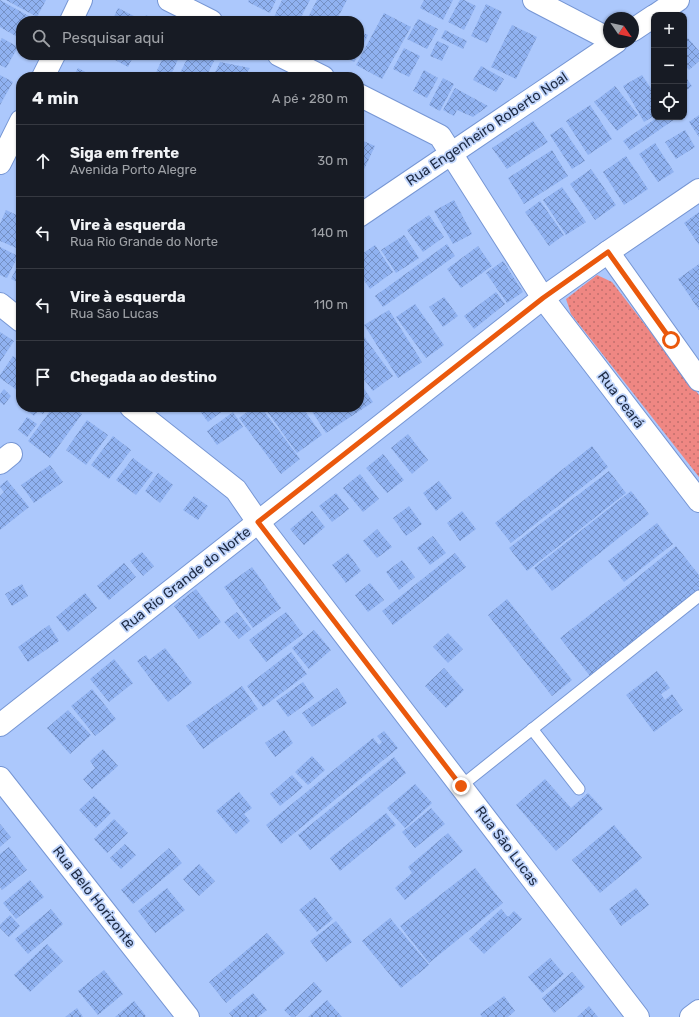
<!DOCTYPE html>
<html lang="pt">
<meta charset="utf-8">
<style>
body{margin:0;font-family:Rubik,sans-serif;background:#242831;color:#f1f3f6}
.controls{position:absolute;right:12px;top:12px;display:grid;overflow:hidden;border-radius:8px;box-shadow:0 1px 3px #0004}
.controls button{width:36px;height:36px;display:grid;place-items:center;padding:0;border:0;border-bottom:1px solid #363941;background:#171b24;color:#f1f3f6;font:20px sans-serif}
.compass{position:absolute;left:603px;top:12px;width:36px;height:36px;border-radius:50%;background:#171b24;box-shadow:0 1px 3px #0004;rotate:124deg}
.stop{position:absolute;width:12px;height:12px;margin:-9px;border:3px solid #ea580c;border-radius:50%;background:#fff}
.stop.end{background:#ea580c;border-color:#fff;box-shadow:0 1px 4px #0008}
.list{margin:0;padding:0;list-style:none}
h2{display:flex;justify-content:space-between;align-items:center;height:52px;margin:0;padding:0 16px;font-size:17px}
h2 small{font-size:13px;font-weight:400;color:#9ea1a6}
.list li{display:grid;grid-template-columns:26px 1fr auto;gap:12px;align-items:center;box-sizing:border-box;height:72px;padding:0 16px;border-top:1px solid #363941}
.list b{display:block;font-size:15px;white-space:nowrap}
.list p{margin:0;font-size:13px;white-space:nowrap;color:#9ea1a6}
.list em{font-size:13px;font-style:normal;color:#9ea1a6}
.icon{flex:none;width:22px;height:22px;fill:none;stroke:currentColor;stroke-width:2;stroke-linecap:round;stroke-linejoin:round}
.map{position:relative;flex:none;width:699px;height:1017px;overflow:hidden}
.search{position:absolute;background:#171b24;box-shadow:0 1px 3px #0004;left:16px;top:16px;width:348px;height:44px;display:flex;align-items:center;gap:10px;box-sizing:border-box;padding:0 14px;border-radius:16px;color:#9ea1a6;font-size:15px}
.panel{position:absolute;background:#171b24;box-shadow:0 1px 3px #0004;left:16px;top:72px;width:348px;height:340px;border-radius:16px}
.map>svg:first-child{display:block}
</style>
<div class="map">
<svg width="699" height="1017" viewBox="0 0 699 1017">
<defs>
<pattern id="grass-dots" width="8" height="8" patternUnits="userSpaceOnUse"><rect width="8" height="8" fill="#ef8783"/><path d="M2 2h.1M6 6h.1" fill="none" stroke="#c16f6d" stroke-width="1.8" stroke-linecap="round"/></pattern>
<pattern id="building-cross-hatch" width="8" height="8" patternUnits="userSpaceOnUse"><rect width="8" height="8" fill="#90b2f1"/><path d="M0 0l8 8M0 8l8-8" fill="none" stroke="#7591c5"/></pattern>
</defs>
<rect width="100%" height="100%" fill="#acc8fc"/>
<polygon fill="url(#grass-dots)" points="597,275 612,282 699,395 699,477 571,314 566,299"/>
<g fill="url(#building-cross-hatch)">
<polygon points="0,0 34,19 32,21 21,21 21,39 0,27"/>
<polygon points="6,0 46,0 37,17"/>
<polygon points="249,0 276,0 270,13 248,2"/>
<polygon points="282,0 310,0 299,21 281,21 274,17"/>
<polygon points="317,0 347,0 336,21 306,21"/>
<polygon points="424,0 453,0 443,20 420,8"/>
<polygon points="460,0 464,0 476,6 464,30 448,22"/>
<polygon points="486,4 502,12 487,43 471,36"/>
<polygon points="118,8 136,17 133,21 112,21"/>
<polygon points="384,13 411,27 382,79 356,65"/>
<polygon points="146,15 158,21 143,21"/>
<polygon points="418,19 438,29 427,49 407,39"/>
<polygon points="512,25 537,37 516,79 491,67"/>
<polygon points="445,30 467,41 463,49 441,38"/>
<polygon points="359,31 368,35 359,53"/>
<polygon points="2,38 18,47 6,68 0,65 0,42"/>
<polygon points="688,38 699,51 699,61 689,70 684,64 684,41"/>
<polygon points="437,41 449,46 442,61 430,56"/>
<polygon points="404,48 420,56 409,77 393,69"/>
<polygon points="106,55 134,55 128,67"/>
<polygon points="164,55 180,55 170,77 154,77"/>
<polygon points="189,55 217,55 206,77 178,77"/>
<polygon points="340,55 358,55 354,62"/>
<polygon points="220,62 250,68 244,77 213,77"/>
<polygon points="481,66 504,79 496,92 473,80"/>
<polygon points="78,68 95,77 73,77"/>
<polygon points="424,70 438,78 427,98 413,91"/>
<polygon points="0,75 13,82 0,105"/>
<polygon points="642,75 654,93 654,116 644,122 623,86"/>
<polygon points="684,75 692,86 684,92"/>
<polygon points="443,78 454,84 440,111 429,105"/>
<polygon points="615,86 638,115 617,131 594,102"/>
<polygon points="455,88 488,106 473,117 457,110 454,116 443,110"/>
<polygon points="590,105 612,139 588,155 566,121"/>
<polygon points="699,115 699,137 689,122"/>
<polygon points="658,117 678,117 630,150 623,141"/>
<polygon points="533,121 548,142 507,169 492,148"/>
<polygon points="562,127 585,161 572,169 550,135"/>
<polygon points="685,130 695,147 676,159 665,142"/>
<polygon points="361,140 375,146 359,180 359,144"/>
<polygon points="655,143 674,172 658,182 639,154"/>
<polygon points="552,150 568,176 524,204 508,178"/>
<polygon points="626,156 648,189 624,205 603,172"/>
<polygon points="591,169 616,205 595,220 570,184"/>
<polygon points="562,187 586,222 566,235 543,200"/>
<polygon points="454,200 472,234 453,244 434,211"/>
<polygon points="540,201 564,235 549,246 525,212"/>
<polygon points="6,210 21,217 21,250 0,241 0,224"/>
<polygon points="699,212 699,245 684,223"/>
<polygon points="429,215 444,237 423,252 407,230"/>
<polygon points="404,235 419,258 396,273 381,250"/>
<polygon points="447,244 455,256 383,307 375,296"/>
<polygon points="375,245 393,272 370,289 359,273 359,256"/>
<polygon points="478,246 492,266 461,288 447,269"/>
<polygon points="0,247 18,256 7,278 0,275"/>
<polygon points="21,259 21,284 11,279"/>
<polygon points="503,261 523,292 507,303 486,273"/>
<polygon points="699,264 699,310 678,279"/>
<polygon points="496,292 505,304 474,329 464,316"/>
<polygon points="444,297 458,316 443,327 429,307"/>
<polygon points="415,304 444,345 426,358 396,317"/>
<polygon points="389,310 422,362 398,378 364,325"/>
<polygon points="359,330 393,376 373,391 359,373"/>
<polygon points="0,332 14,341 0,362"/>
<polygon points="13,356 21,361 21,393 0,378 0,375"/>
<polygon points="359,381 373,402 326,433 309,407 359,407"/>
<polygon points="4,389 11,396 4,405 0,402 0,394"/>
<polygon points="23,407 48,407 43,414 38,411 34,416"/>
<polygon points="53,407 73,407 82,414 50,458 28,441"/>
<polygon points="197,407 228,407 208,422"/>
<polygon points="254,407 261,407 300,459 281,474 239,418"/>
<polygon points="264,407 302,407 322,435 297,453"/>
<polygon points="233,412 243,427 217,445 207,431"/>
<polygon points="27,417 37,424 27,437 18,430"/>
<polygon points="87,420 108,435 86,465 66,450"/>
<polygon points="408,434 428,460 412,474 391,448"/>
<polygon points="113,436 131,450 109,479 91,465"/>
<polygon points="592,446 608,467 511,543 495,523"/>
<polygon points="383,454 404,480 387,493 366,468"/>
<polygon points="133,458 153,473 136,495 116,480"/>
<polygon points="50,465 63,482 34,503 21,485"/>
<polygon points="609,471 626,493 527,571 509,548"/>
<polygon points="158,473 173,485 160,503 145,491"/>
<polygon points="360,474 379,499 363,512 343,488"/>
<polygon points="7,480 29,507 0,530 0,496 4,492 0,487 0,486"/>
<polygon points="439,481 452,498 436,511 423,493"/>
<polygon points="631,491 649,514 552,591 534,568"/>
<polygon points="336,493 349,509 332,522 319,506"/>
<polygon points="194,496 208,506 198,520 183,510"/>
<polygon points="409,506 422,524 406,536 393,518"/>
<polygon points="312,511 325,527 304,545 290,529"/>
<polygon points="462,511 476,529 460,541 447,523"/>
<polygon points="657,523 673,544 624,582 608,561"/>
<polygon points="377,529 392,547 377,558 363,541"/>
<polygon points="433,536 446,553 430,565 417,548"/>
<polygon points="676,546 699,575 699,590 590,676 560,638 628,585"/>
<polygon points="142,552 154,566 143,576 130,561"/>
<polygon points="348,553 361,571 346,583 332,565"/>
<polygon points="455,553 466,567 393,625 382,611"/>
<polygon points="402,560 415,577 399,590 386,572"/>
<polygon points="124,563 136,577 109,600 97,586"/>
<polygon points="252,567 281,608 253,628 224,587"/>
<polygon points="370,583 384,600 368,612 355,595"/>
<polygon points="22,584 28,596 12,606 5,594"/>
<polygon points="196,589 221,622 199,639 174,606"/>
<polygon points="85,593 97,608 68,632 56,617"/>
<polygon points="507,599 572,680 552,696 488,615"/>
<polygon points="237,612 251,629 239,639 224,622"/>
<polygon points="286,612 303,634 266,662 249,640"/>
<polygon points="49,625 59,641 28,662 18,647"/>
<polygon points="314,630 331,650 309,669 292,648"/>
<polygon points="448,633 463,649 448,663 433,647"/>
<polygon points="165,648 192,683 168,702 137,661 146,655 149,660"/>
<polygon points="291,652 307,674 263,707 247,686"/>
<polygon points="114,659 133,683 109,702 90,679"/>
<polygon points="444,668 464,690 446,708 425,686"/>
<polygon points="657,671 670,688 661,694 665,700 672,694 683,710 654,732 626,695"/>
<polygon points="303,682 314,698 288,717 276,701"/>
<polygon points="242,686 258,709 203,749 186,726"/>
<polygon points="337,688 347,703 312,727 302,713"/>
<polygon points="92,689 116,719 95,736 71,706"/>
<polygon points="68,710 91,735 70,754 47,728"/>
<polygon points="284,730 293,743 275,757 265,743"/>
<polygon points="384,731 398,748 281,844 266,825 373,738 379,745 382,742 377,736"/>
<polygon points="103,749 118,766 92,789 83,779 95,768 90,761"/>
<polygon points="312,756 325,770 308,785 295,772"/>
<polygon points="394,757 406,773 310,850 298,835"/>
<polygon points="292,775 303,787 280,806 270,794"/>
<polygon points="545,779 571,808 588,793 603,809 556,851 516,805"/>
<polygon points="415,784 432,803 405,828 387,808"/>
<polygon points="239,792 252,808 244,814 250,821 236,834 216,811"/>
<polygon points="94,796 111,813 96,828 79,810"/>
<polygon points="431,808 445,824 415,848 402,832"/>
<polygon points="386,813 396,825 340,871 330,858"/>
<polygon points="114,819 128,833 107,853 94,839"/>
<polygon points="0,824 11,837 0,847"/>
<polygon points="614,825 642,858 600,893 572,860"/>
<polygon points="448,833 463,851 405,900 395,888 412,873 408,867"/>
<polygon points="125,844 136,855 121,869 110,858"/>
<polygon points="9,847 27,870 2,890 0,887 0,854"/>
<polygon points="169,848 182,863 133,904 121,890"/>
<polygon points="199,864 215,881 199,896 183,879"/>
<polygon points="475,868 503,903 429,963 400,926"/>
<polygon points="30,880 44,897 16,919 3,903"/>
<polygon points="167,888 185,910 155,933 138,911"/>
<polygon points="636,888 649,905 621,926 609,909"/>
<polygon points="315,897 333,919 317,932 299,910"/>
<polygon points="51,909 63,924 28,954 15,939"/>
<polygon points="501,909 508,917 514,911 522,919 484,954 469,939"/>
<polygon points="10,915 20,926 9,937 0,928 0,925"/>
<polygon points="390,918 429,965 401,988 362,941"/>
<polygon points="336,921 352,942 326,962 310,941"/>
<polygon points="267,933 285,953 226,1003 209,982"/>
<polygon points="47,944 63,961 30,992 14,975"/>
<polygon points="550,958 564,974 542,993 528,977"/>
<polygon points="104,970 123,994 98,1015 78,991"/>
<polygon points="572,972 585,987 554,1013 542,998"/>
<polygon points="314,982 322,991 295,1017 291,1017 284,1010"/>
<polygon points="253,993 267,1010 258,1017 232,1017 229,1013"/>
<polygon points="504,996 515,1011 508,1017 482,1017 480,1014"/>
<polygon points="327,1000 342,1017 308,1017"/>
<polygon points="134,1001 146,1016 145,1017 115,1017"/>
<polygon points="589,1006 598,1017 577,1017"/>
<polygon points="77,1008 83,1017 65,1017"/>
</g>
<g fill="none" stroke-linecap="round" stroke-linejoin="round">
<defs>
<g id="service">
<polyline points="532,729 579,789"/>
<polyline points="461,786 699,596"/>
</g>
<g id="minor">
<polyline points="169,0 211,21"/>
<polyline points="534,0 609,39"/>
<polyline points="656,15 678,0"/>
<polyline points="71,21 81,0"/>
<polyline points="633,30 654,16"/>
<polyline points="279,55 323,77"/>
<polyline points="43,77 54,55"/>
<polyline points="359,95 440,136 543,298 699,501"/>
<polyline points="0,163 21,121"/>
<polyline points="359,216 616,42"/>
<polyline points="608,252 699,380"/>
<polyline points="0,304 21,321"/>
<polyline points="131,407 236,490 258,522 638,1017"/>
<polyline points="0,463 11,454"/>
<polyline points="0,725 543,298 608,252 699,190"/>
<polyline points="0,778 188,1017"/>
</g>
<polyline id="tertiary" points="691,1017 699,1011"/>
</defs>
<use href="#service" stroke="#7696d4" stroke-width="13"/>
<use href="#minor" stroke="#7696d4" stroke-width="24"/>
<use href="#tertiary" stroke="#7696d4" stroke-width="24"/>
<use href="#service" stroke="#fff" stroke-width="11"/>
<use href="#minor" stroke="#fff" stroke-width="22"/>
<use href="#tertiary" stroke="#fff" stroke-width="22"/>
</g>
<g fill="none" stroke-linecap="round" stroke-linejoin="round">
<polyline stroke="#ea580c" stroke-width="5" points="461,786 258,522 543,298 608,252 671,340"/>
</g>
<g text-anchor="middle" dominant-baseline="central" stroke-width="3.5" stroke-linejoin="round" paint-order="stroke">
<g font-size="14" fill="#1d2a43" stroke="#c0d5fc">
<text transform="translate(487 129) rotate(-34)">Rua Engenheiro Roberto Noal</text>
<text transform="translate(621 400) rotate(53)">Rua Ceará</text>
<text transform="translate(186 579) rotate(-38)">Rua Rio Grande do Norte</text>
<text transform="translate(507 846) rotate(53)">Rua São Lucas</text>
<text transform="translate(94 897) rotate(52)">Rua Belo Horizonte</text>
</g>
</g>
</svg>
<div class="controls">
<button>+</button>
<button>−</button>
<button><svg class="icon" aria-label="locate" viewBox="0 0 24 24"><circle cx="12" cy="12" r="6"/><path d="M12 2v4M12 18v4M2 12h4M18 12h4"/></svg></button>
</div>
<svg class="compass" viewBox="-18 -18 36 36"><path d="M0-13l5 13h-10z" fill="#e53935"/><path d="M0 13l5-13h-10z" fill="#9ea1a6"/></svg>
<div class="stop" style="left:671px;top:340px"></div>
<div class="stop end" style="left:461px;top:786px"></div>
<div class="search"><svg class="icon" aria-label="search" viewBox="0 0 24 24"><circle cx="10" cy="10" r="6"/><path d="M15 15l6 6"/></svg>Pesquisar aqui</div>
<section class="panel">
<h2>4 min<small>A pé · 280 m</small></h2>
<ul class="list">
<li><svg class="icon" aria-label="ahead" viewBox="0 0 24 24"><path d="M12 20V5M6 11l6-6 6 6"/></svg><div><b>Siga em frente</b><p>Avenida Porto Alegre</p></div><em>30 m</em></li>
<li><svg class="icon" aria-label="left" viewBox="0 0 24 24"><path d="M17 20v-9H6M10 6l-5 5 5 5"/></svg><div><b>Vire à esquerda</b><p>Rua Rio Grande do Norte</p></div><em>140 m</em></li>
<li><svg class="icon" aria-label="left" viewBox="0 0 24 24"><path d="M17 20v-9H6M10 6l-5 5 5 5"/></svg><div><b>Vire à esquerda</b><p>Rua São Lucas</p></div><em>110 m</em></li>
<li><svg class="icon" aria-label="arrive" viewBox="0 0 24 24"><path d="M6 21V4h12l-3 4 3 4H6"/></svg><div><b>Chegada ao destino</b></div></li>
</ul>
</section>
</div>
